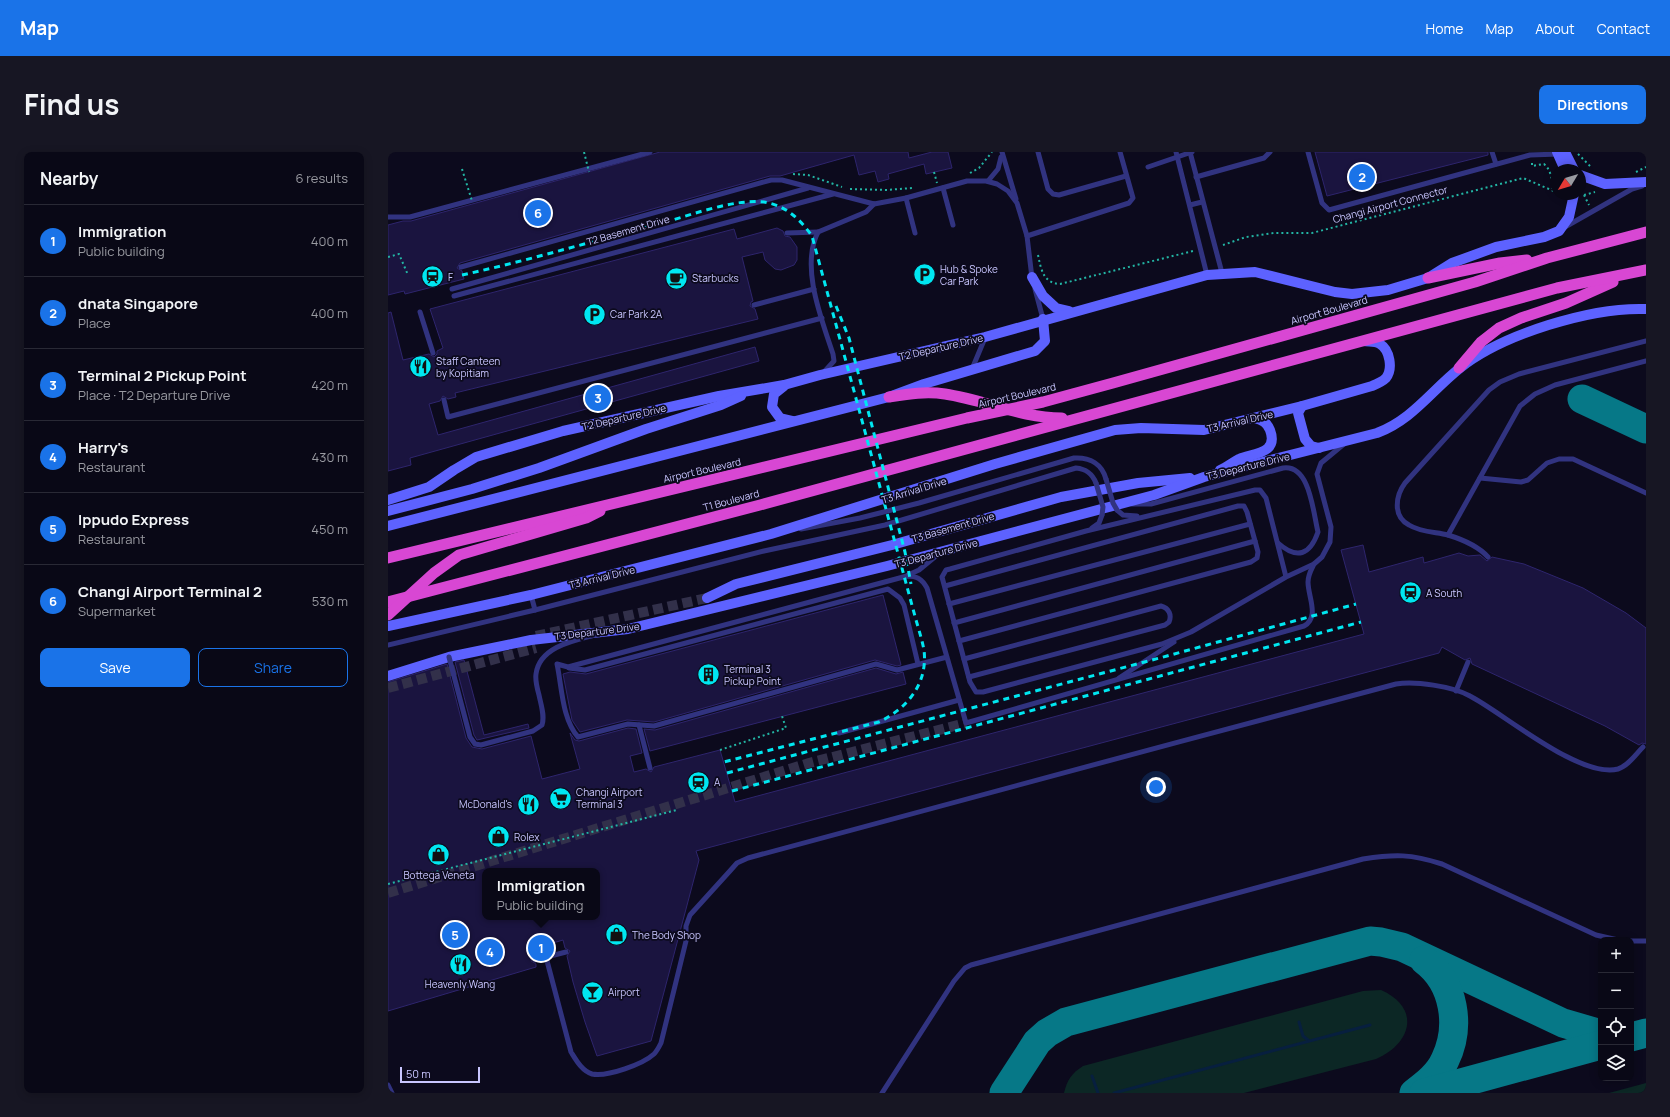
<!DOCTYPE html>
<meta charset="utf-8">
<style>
body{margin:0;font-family:Manrope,sans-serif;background:#171623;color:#f1f3f6}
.controls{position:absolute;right:12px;bottom:12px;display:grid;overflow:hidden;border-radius:8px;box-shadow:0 2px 10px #0003}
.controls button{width:36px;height:36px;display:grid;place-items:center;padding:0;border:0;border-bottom:1px solid #292935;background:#090816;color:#f1f3f6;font:20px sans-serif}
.compass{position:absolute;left:1162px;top:12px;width:36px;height:36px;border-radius:50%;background:#090816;box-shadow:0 2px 10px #0003;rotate:232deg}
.scale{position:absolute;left:12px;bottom:10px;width:80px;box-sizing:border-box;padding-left:4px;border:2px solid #c9c6ff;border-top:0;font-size:11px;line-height:14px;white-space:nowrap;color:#c9c6ff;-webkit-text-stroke:3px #0c0a1d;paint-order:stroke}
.you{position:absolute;left:768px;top:635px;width:14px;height:14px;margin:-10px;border:3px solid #fff;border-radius:50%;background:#1a73e8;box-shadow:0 0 0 6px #1a73e833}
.badge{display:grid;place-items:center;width:26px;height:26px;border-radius:50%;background:#1a73e8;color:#fff;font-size:13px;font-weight:700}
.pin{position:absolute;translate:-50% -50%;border:2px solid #fff;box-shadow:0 1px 4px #0006}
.popup{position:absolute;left:94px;top:716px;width:118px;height:52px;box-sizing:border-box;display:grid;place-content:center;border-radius:8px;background:#090816;filter:drop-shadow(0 1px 3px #0005);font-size:13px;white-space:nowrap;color:#999aa1}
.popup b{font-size:15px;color:#f1f3f6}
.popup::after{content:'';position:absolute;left:50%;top:100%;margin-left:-8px;border:8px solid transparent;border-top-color:#090816}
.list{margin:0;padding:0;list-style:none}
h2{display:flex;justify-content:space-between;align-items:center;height:52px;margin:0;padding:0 16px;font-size:17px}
h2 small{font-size:13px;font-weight:400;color:#999aa1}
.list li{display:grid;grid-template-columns:26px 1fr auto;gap:12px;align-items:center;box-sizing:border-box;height:72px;padding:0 16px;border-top:1px solid #292935}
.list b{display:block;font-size:15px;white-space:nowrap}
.list p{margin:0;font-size:13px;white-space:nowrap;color:#999aa1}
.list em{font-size:13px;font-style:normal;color:#999aa1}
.actions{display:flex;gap:8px;padding:12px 16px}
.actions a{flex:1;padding:9px 0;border:1px solid #1a73e8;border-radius:8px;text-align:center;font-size:14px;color:#1a73e8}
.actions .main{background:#1a73e8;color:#fff}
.icon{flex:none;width:22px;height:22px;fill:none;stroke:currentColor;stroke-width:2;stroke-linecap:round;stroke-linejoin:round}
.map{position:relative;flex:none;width:1258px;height:941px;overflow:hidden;border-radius:8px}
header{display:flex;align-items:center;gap:24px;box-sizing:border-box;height:56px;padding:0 20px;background:#1a73e8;color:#fff}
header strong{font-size:19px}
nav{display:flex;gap:22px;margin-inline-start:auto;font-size:14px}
.intro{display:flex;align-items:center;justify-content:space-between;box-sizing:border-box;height:96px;padding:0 24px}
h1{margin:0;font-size:28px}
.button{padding:10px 18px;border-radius:8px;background:#1a73e8;color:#fff;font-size:14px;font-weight:700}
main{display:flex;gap:24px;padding:0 24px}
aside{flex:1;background:#090816;border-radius:8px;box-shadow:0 2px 10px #0003}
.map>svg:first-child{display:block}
</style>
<header>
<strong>Map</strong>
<nav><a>Home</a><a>Map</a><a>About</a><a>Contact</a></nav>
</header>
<div class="intro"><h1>Find us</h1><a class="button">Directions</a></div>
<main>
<aside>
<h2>Nearby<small>6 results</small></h2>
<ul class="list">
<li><span class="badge">1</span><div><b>Immigration</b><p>Public building</p></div><em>400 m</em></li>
<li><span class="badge">2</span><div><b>dnata Singapore</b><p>Place</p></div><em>400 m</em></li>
<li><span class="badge">3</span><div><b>Terminal 2 Pickup Point</b><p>Place · T2 Departure Drive</p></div><em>420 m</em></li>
<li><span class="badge">4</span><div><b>Harry's</b><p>Restaurant</p></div><em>430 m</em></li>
<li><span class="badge">5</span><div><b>Ippudo Express</b><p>Restaurant</p></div><em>450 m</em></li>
<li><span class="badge">6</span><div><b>Changi Airport Terminal 2</b><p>Supermarket</p></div><em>530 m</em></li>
</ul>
<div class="actions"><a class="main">Save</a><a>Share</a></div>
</aside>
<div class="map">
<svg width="1258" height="941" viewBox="0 0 1258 941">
<rect width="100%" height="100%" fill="#0c0a1d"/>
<g fill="#0c2725">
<path d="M993,838C1033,856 1024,891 988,907L856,941H676C679,928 684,921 695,914L975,839Z"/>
<polygon points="1258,931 1258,941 1221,941"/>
</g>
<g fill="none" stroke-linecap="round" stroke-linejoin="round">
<g stroke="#071f3f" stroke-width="3">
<polyline points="911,870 915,884 920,888"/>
<polyline points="704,924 710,941"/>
<polyline points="726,941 982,873"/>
</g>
<g stroke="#067887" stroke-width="29">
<polyline points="1194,247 1258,277"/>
<polyline points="1243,885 1258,881"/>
<polyline points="616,941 649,890 659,881 678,870 982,789 993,790 1014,795 1175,871 1213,882"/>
<path d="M1026,941C1038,932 1051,922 1057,908C1073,875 1067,831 1036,808"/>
<polyline points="1036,941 1213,893"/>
</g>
</g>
<g fill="#1a143f" stroke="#2e256d" fill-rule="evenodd">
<polygon points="272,0 520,0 521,6 544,0 560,0 564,16 538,22 536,12 500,22 501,27 490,30 487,19 471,23 466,3 392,24 382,24 72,111 69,116 74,119 76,127 17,142 16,139 0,143 0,73 15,69 23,69"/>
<polygon points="927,0 1100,0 1100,3 939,44"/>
<polygon points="389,76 395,79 397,84 402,85 409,95 409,108 406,113 393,118 387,117 377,108 375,100 354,105 365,149 363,150 362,154 367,157 370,167 67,241 68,245 60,247 55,244 52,249 41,252 50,283 367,195 371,209 22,306 23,313 0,319 0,161 3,160 15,208 41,202 46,205 49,202 49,199 55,196 42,157 346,77 349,87"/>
<path d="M975,393L981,420L1035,405L1036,411L1071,401L1080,404L1092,403L1099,409L1104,405L1136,412L1195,436L1238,461L1258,476V592L1254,591L1251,593L1217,574L1084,512L1082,506L1077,508L1054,495L1051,501L308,699L311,708L263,889L209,904L197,870L185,830L179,804L182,799L177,796L175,788L145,797L146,804L143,809L148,812V815L0,859V530L59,512L78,586L84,595L94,597L143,584L154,627L192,617L182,581L187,588L191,589L240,576L248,577L254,601L242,604L246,620L258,617L263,620L266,615L332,598L347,650L976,482L953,398ZM97,719H209V765H97Z"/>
<polygon points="495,443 513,513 509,514 487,508 266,570 239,568 192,580 184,568 175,522 182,520 198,522"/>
<polygon points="76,508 96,583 140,572 141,576 89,588 86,583 67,510"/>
<polygon points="488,516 508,522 515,520 518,532 262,599 256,577 267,578"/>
</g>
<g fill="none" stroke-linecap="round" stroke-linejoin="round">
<g stroke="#32304a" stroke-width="10" stroke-dasharray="10 5" stroke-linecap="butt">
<polyline points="148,484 319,446"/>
<polyline points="0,536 148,496"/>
<polyline points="0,741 421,611 578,571"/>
</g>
<g stroke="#23b5a4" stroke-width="2" stroke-dasharray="2 3" stroke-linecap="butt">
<polyline points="1190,2 1204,16"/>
<path d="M1144,11V14L1156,12C1164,19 1164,29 1164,39"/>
<polyline points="546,20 549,31"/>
<polyline points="1248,20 1258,15"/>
<polyline points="582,21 591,16 604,0"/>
<polyline points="405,22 420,23 454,35"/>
<polyline points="462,37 499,38 524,36"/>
<polyline points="1196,43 1207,40"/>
<polyline points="1196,43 1201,53"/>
<polyline points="835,93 858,85 886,81 924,81 1135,26 1168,40"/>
<path d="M650,103C653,117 655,131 672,132L805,99"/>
<polyline points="0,105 11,102 20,123"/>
<polyline points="332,598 398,576 394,564"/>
<polyline points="0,732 289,658"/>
</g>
<g stroke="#313380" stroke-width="5">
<polyline points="614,0 628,47"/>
<polyline points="650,0 660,37 665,42 671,43 738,24"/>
<polyline points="788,0 819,123"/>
<polyline points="802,0 834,121"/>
<polyline points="920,0 934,51 941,58 1142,3 1171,2"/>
<polyline points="1104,0 1108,12"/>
<polyline points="760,15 804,0"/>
<polyline points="808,25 876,6 882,0"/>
<polyline points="600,29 610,17 613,5"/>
<polyline points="555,36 565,73"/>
<polyline points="518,46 527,81"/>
<polyline points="802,53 814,50"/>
<polyline points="0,65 22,65 262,0"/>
<polyline points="1177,75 1244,37 1254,34"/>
<polyline points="399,81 430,80"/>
<polyline points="639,84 741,51 745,46 732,0"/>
<polyline points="73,115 383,28 394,28 486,52 518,46 579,29 598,29 609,32 620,39 629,51 639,84 644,126"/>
<polyline points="64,137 420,36"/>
<polyline points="647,137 655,167"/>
<polyline points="66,144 445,42"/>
<polyline points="366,153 426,137"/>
<polyline points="32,160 45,201"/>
<polyline points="584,217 597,186"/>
<path d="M436,220L446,209L445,202C434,168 412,115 430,80L478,60L486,52"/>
<polyline points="56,248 60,265 434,166"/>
<polyline points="1092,326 1133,330 1140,328 1159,311 1171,307 1185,307 1258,341"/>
<path d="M744,352H763L895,316C922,312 925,360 930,380C922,403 909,408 890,391"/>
<polyline points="729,358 735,363 749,364"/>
<polyline points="704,376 711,371 714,363"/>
<path d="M413,377L472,366L531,351L686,306C702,305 714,312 718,327"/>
<polyline points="1060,383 1132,254 1147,242 1167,233 1258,209"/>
<path d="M1100,405C1090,394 1073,387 1060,383C1047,380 1032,380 1021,373C1004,364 1008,343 1017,331L1101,238L1112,230L1131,222L1258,189"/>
<polyline points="520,423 531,418 548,404"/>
<polyline points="898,425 878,346 872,338 867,338 698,379 562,417 558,418 554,425 582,530 588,540 595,540 774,492 803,480 898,425 926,412 934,405 942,390 943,375 929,322 933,311 956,292"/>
<polyline points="557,434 850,354 856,354 859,360 870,400 869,406 863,410 571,489"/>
<polyline points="143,443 147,458"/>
<polyline points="561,452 862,372"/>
<polyline points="566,471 867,389"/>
<path d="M0,493L147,458L376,399L497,373L688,316C698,317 704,321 708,331"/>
<path d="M559,505L509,518L488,512L266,574L240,572L190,585C174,567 174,535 169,512L180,515L519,424C529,424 534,427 539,436L578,571L916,474C932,465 920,445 920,430C920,423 923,418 926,412"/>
<path d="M576,507L773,454C781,456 784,463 781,470L777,473L581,525"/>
<polyline points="181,516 197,518 500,437 512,446 516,453 530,512"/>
<polyline points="731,526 786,490"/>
<polyline points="1068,539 1080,510"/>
<polyline points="251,573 262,616"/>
<polyline points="451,581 571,548"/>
<polyline points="1243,789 1258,789"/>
<path d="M158,805L183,900C188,908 194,919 204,922C220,925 255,912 266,902C269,899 271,895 273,891L298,789V774L302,763L341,720L349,711L360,706C576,646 792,590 1008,532C1027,529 1064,534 1082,544C1115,561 1192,627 1230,617C1240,614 1248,602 1255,595"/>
<polyline points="147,808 178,800"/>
<polyline points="0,933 4,941"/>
<path d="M494,941L566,829L577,816L583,813L975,707C1007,702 1023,702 1054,712L1208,783L1230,788"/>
</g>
<g stroke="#5d62ff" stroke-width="10">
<polyline points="1169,0 1177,18"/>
<polyline points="1177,0 1186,18"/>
<polyline points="1192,23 1217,32 1258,30"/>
<polyline points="644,125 655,144 668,156 681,159"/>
<polyline points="396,234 386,242 384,255 392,266 405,269"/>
<polyline points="914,254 910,261 917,287 923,294 931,296"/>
<path d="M832,318C839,315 845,310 851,307C865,301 891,302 882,278C879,270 874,268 866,266"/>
<polyline points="0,348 41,335 66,318 88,305 175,279 331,244 396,233 432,223 597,185 819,123 867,120 947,140 964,142 1000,138 1040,126 1064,111 1108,95 1156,85 1171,79 1181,65 1186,42"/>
<polyline points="0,359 84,337 151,316 258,277 333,253 353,244"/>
<polyline points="0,374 501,245 536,232 647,199 657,189 655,167"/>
<polyline points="319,446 348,432 504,393 673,345 750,331 802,326"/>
<path d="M0,474L143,443L383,382L607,312L727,278L753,276L816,278L914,254L984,234C989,232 994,230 998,226C1005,217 1002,198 992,192C987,189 981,190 976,189"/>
<path d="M0,524L61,505L143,488L240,477L499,414L766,343L816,325L989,281C1024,268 1043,239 1072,216C1115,182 1203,155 1258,157"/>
</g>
<g stroke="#d847d3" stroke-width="11">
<polyline points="1040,126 1112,111 1139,108"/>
<polyline points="1071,216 1093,190 1111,176 1133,166 1178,151 1225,130"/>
<path d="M501,245C520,242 538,239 557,242C597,248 633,266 674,266"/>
<polyline points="0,406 579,266 655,250 725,231 1087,130 1159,106 1258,80"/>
<polyline points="0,450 372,353 1169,136 1258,118"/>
<polyline points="0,463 46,421 71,403 198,366 212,359"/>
</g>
<g stroke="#00e7f1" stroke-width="3" stroke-dasharray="6 5" stroke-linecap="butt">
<path d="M74,123C143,108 212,87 281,69C309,61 347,47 376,50C397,53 412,67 424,84L528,468C531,478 534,488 536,498C540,531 520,556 491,570L336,610"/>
<polyline points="448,154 461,186 517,400 523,432"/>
<polyline points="339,621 779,504 968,452"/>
<polyline points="344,639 973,470"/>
</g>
<g stroke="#23b5a4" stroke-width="2" stroke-dasharray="2 3" stroke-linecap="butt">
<polyline points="196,0 201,20"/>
<polyline points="74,17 84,49"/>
</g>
<g stroke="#313380" stroke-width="5">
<polyline points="718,327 725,351 729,358"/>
<polyline points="708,331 715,355 714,363"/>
<path d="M61,505L82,585L87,592L93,593L145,579L154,573C157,564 153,553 151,543C149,536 147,529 148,522C152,491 196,487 218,480"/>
</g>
</g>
<defs>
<symbol id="parking-disc" viewBox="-11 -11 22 22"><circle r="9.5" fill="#00e7f1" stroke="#0c0a1d"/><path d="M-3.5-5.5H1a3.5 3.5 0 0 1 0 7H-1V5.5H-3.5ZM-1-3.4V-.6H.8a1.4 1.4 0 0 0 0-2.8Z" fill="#111"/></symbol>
<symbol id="station-disc" viewBox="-11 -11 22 22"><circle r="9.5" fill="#00e7f1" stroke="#0c0a1d"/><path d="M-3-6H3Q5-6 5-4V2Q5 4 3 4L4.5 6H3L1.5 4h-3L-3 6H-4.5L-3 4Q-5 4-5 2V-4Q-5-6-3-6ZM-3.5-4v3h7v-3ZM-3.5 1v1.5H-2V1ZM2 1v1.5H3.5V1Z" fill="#111"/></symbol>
<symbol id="cafe-disc" viewBox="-11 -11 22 22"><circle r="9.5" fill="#00e7f1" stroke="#0c0a1d"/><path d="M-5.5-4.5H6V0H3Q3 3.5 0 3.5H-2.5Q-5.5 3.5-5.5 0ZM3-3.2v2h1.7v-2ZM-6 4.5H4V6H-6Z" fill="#111"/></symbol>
<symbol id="restaurant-disc" viewBox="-11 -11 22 22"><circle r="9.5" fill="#00e7f1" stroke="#0c0a1d"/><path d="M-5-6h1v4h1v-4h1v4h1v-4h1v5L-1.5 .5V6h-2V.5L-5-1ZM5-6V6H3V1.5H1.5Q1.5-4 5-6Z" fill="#111"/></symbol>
<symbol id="building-disc" viewBox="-11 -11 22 22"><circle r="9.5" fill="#00e7f1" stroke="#0c0a1d"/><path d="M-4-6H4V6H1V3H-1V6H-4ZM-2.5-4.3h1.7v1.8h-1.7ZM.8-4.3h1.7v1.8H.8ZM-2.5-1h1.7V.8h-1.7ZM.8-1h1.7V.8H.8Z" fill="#111"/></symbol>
<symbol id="supermarket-disc" viewBox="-11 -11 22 22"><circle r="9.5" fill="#00e7f1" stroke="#0c0a1d"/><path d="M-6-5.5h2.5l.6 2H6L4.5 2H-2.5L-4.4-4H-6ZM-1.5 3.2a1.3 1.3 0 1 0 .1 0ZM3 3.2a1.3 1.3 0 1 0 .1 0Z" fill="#111"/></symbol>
<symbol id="shop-disc" viewBox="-11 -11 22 22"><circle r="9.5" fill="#00e7f1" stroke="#0c0a1d"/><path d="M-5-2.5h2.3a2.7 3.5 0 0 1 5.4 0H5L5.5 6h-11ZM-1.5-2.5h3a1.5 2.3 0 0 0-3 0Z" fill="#111"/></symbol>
<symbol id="bar-disc" viewBox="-11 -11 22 22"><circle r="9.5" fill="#00e7f1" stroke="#0c0a1d"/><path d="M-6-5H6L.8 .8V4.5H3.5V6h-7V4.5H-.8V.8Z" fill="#111"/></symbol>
</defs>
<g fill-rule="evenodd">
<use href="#parking-disc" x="524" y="110" width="25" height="25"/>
<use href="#station-disc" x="32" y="112" width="25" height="25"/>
<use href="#cafe-disc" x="276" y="114" width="25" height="25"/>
<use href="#parking-disc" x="194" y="150" width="25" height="25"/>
<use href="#restaurant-disc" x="20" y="202" width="25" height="25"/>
<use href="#station-disc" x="1010" y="428" width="25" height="25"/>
<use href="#building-disc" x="308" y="510" width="25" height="25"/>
<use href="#station-disc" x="298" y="618" width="25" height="25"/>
<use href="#supermarket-disc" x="160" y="634" width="25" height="25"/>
<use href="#restaurant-disc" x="128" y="640" width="25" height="25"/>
<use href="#shop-disc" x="98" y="672" width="25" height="25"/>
<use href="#shop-disc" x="38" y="690" width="25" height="25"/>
<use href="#shop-disc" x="216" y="770" width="25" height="25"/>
<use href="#restaurant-disc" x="60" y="800" width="25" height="25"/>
<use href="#bar-disc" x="192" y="828" width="25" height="25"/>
</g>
<g text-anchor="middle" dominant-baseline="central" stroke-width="3.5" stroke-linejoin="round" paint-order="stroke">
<g font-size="10" fill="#c9c6ff" stroke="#0c0a1d">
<text transform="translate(1002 52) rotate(-15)">Changi Airport Connector</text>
<text transform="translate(240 78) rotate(-16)">T2 Basement Drive</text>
<text transform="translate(941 158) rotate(-16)">Airport Boulevard</text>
<text transform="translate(553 195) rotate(-13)">T2 Departure Drive</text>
<text transform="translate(629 243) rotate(-13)">Airport Boulevard</text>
<text transform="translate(236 265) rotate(-13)">T2 Departure Drive</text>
<text transform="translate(852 269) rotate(-13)">T3 Arrival Drive</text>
<text transform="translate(860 314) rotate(-14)">T3 Departure Drive</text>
<text transform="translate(314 318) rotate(-13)">Airport Boulevard</text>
<text transform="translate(526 338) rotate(-17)">T3 Arrival Drive</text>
<text transform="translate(343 348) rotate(-15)">T1 Boulevard</text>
<text transform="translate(565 375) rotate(-16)">T3 Basement Drive</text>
<text transform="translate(548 401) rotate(-15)">T3 Departure Drive</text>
<text transform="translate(214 425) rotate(-14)">T3 Arrival Drive</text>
<text transform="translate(209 479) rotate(-7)">T3 Departure Drive</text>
</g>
<g font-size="10" fill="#c9c6ff" stroke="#0c0a1d" text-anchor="start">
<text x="552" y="117">Hub &amp; Spoke<tspan x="552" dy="12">Car Park</tspan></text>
<text x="60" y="125">F</text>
<text x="304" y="126">Starbucks</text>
<text x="222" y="162">Car Park 2A</text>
<text x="48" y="209">Staff Canteen<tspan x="48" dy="12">by Kopitiam</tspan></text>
<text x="1038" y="441">A South</text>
<text x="336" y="517">Terminal 3<tspan x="336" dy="12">Pickup Point</tspan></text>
<text x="326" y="630">A</text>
<text x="188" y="640">Changi Airport<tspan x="188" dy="12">Terminal 3</tspan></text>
<text x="124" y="652" text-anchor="end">McDonald's</text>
<text x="126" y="685">Rolex</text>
<text x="51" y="723" text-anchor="middle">Bottega Veneta</text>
<text x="244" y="783">The Body Shop</text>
<text x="72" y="832" text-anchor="middle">Heavenly Wang</text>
<text x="220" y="840">Airport</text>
</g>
</g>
</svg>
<div class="controls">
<button>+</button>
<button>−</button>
<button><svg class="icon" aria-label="locate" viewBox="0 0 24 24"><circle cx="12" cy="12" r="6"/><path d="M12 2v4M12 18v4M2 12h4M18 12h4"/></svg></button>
<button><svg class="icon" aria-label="layers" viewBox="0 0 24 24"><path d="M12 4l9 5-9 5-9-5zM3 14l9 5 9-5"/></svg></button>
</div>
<svg class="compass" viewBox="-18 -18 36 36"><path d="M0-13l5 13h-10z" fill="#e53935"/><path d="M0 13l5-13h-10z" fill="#999aa1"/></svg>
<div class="scale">50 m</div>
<div class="you"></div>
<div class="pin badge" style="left:153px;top:796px">1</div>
<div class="popup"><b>Immigration</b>Public building</div>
<div class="pin badge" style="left:974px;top:25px">2</div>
<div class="pin badge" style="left:210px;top:246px">3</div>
<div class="pin badge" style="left:102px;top:800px">4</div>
<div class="pin badge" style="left:67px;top:783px">5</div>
<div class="pin badge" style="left:150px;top:61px">6</div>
</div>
</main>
